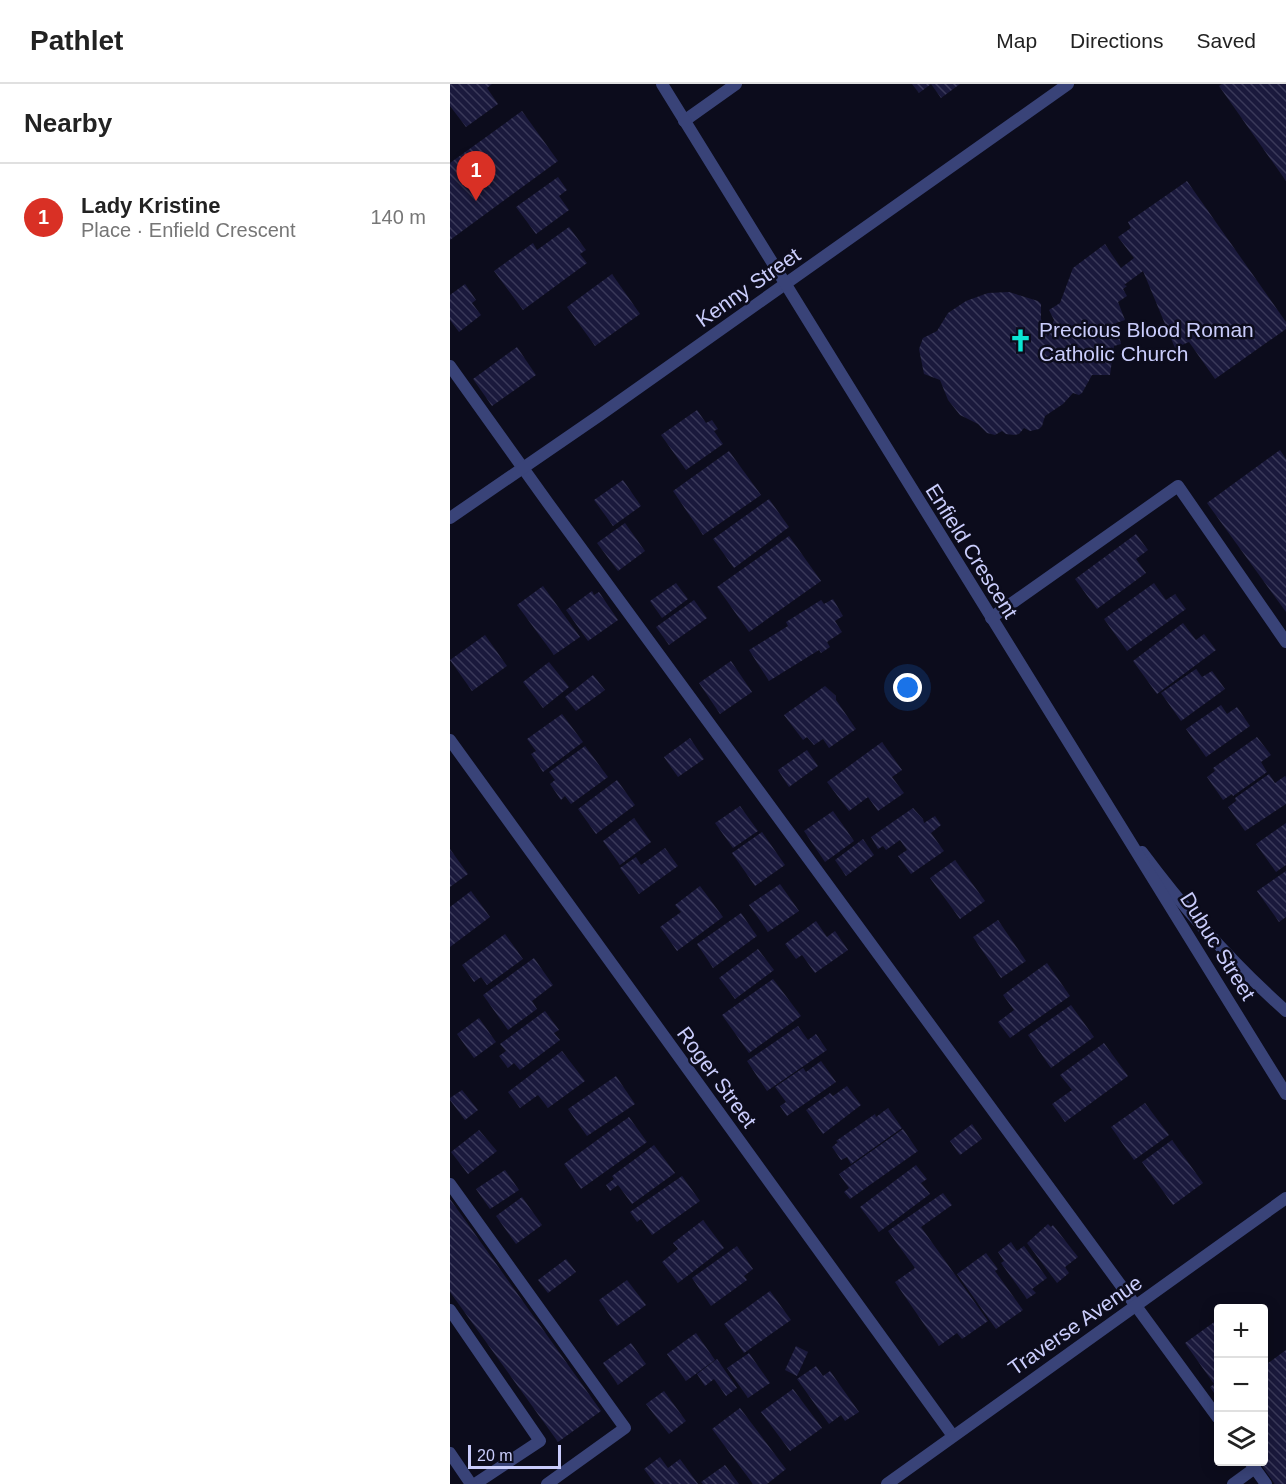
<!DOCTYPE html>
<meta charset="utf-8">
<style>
body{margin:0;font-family:Helvetica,sans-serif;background:#f2f2f2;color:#222}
.controls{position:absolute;right:18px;bottom:18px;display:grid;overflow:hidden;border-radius:6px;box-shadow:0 3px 15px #0003}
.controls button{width:54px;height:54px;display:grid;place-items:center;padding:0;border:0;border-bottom:2px solid #e0e0e0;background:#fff;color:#222;font:30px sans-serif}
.scale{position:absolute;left:18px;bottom:15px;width:93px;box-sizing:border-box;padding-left:6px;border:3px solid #cacdfc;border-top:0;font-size:16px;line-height:21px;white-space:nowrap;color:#cacdfc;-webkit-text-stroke:4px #0c0c1c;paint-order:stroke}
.you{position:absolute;left:458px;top:604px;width:21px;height:21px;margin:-15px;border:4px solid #fff;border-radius:50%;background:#1a73e8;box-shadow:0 0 0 9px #1a73e833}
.badge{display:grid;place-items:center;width:39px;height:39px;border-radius:50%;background:#d93025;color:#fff;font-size:20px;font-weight:700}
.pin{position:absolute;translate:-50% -50px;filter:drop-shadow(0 2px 3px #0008)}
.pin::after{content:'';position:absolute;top:32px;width:21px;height:18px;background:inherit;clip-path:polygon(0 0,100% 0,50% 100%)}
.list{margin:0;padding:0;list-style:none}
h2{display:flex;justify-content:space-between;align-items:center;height:78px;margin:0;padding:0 24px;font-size:26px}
h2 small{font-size:20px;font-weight:400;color:#767676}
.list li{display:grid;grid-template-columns:39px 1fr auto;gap:18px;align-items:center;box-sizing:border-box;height:108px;padding:0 24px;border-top:2px solid #e0e0e0}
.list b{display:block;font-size:22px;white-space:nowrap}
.list p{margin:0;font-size:20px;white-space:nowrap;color:#767676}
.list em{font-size:20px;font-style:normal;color:#767676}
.icon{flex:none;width:33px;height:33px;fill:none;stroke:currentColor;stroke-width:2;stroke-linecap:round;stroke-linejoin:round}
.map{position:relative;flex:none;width:836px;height:1400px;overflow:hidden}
header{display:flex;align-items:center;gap:36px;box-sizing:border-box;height:84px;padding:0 30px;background:#fff;border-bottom:2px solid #e0e0e0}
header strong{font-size:28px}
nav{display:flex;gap:33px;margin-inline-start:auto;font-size:21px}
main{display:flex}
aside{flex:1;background:#fff}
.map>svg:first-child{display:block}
</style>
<header>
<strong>Pathlet</strong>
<nav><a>Map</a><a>Directions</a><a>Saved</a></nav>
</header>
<main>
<aside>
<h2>Nearby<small></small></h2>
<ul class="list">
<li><span class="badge">1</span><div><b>Lady Kristine</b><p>Place · Enfield Crescent</p></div><em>140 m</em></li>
</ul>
</aside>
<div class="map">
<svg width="836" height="1400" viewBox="0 0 836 1400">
<defs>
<pattern id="building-back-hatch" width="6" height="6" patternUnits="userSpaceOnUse" patternTransform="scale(1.5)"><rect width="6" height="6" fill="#1a193c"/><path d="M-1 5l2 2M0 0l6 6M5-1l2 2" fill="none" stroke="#3a3959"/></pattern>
</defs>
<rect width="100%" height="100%" fill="#0c0c1c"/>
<g fill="url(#building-back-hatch)">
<polygon points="0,0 42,0 37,4 48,20 16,43 0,22"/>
<polygon points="462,0 510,0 491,14 481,0 469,9"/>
<polygon points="772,0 836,0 836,97 769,2"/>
<polygon points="72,27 108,77 0,156 0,79"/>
<polygon points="108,93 117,106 109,112 119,126 86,150 66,123"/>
<polygon points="737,97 836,238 836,245 765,295 739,258 725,264 693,187 674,201 677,202 673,205 677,212 668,218 675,236 666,239 671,260 664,262 660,291 642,291 632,309 629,311 623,309 613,320 595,332 592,342 589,345 580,347 574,344 569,350 564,351 556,350 552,347 545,351 537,349 528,340 510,331 498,316 490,296 474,290 469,265 473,254 487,247 498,229 516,217 538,209 559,208 588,217 591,220 591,235 598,253 604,236 599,226 610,219 623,184 655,160 671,184 684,174 668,153 681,144 678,138"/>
<polygon points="119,143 136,166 130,170 137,179 73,226 44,187 83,159 87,166"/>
<polygon points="162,190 190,230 145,262 117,223"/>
<polygon points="15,200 26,216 22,219 31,231 9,248 0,236 0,211"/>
<polygon points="67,263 86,291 42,322 23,295"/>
<polygon points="247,326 256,339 262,336 268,345 264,347 273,360 236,386 211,351"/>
<polygon points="830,366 836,375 836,528 757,419"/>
<polygon points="279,367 311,411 253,451 223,407"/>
<polygon points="173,396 191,422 163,442 144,416"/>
<polygon points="319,415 339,443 284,484 263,455"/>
<polygon points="175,439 195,467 168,487 147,459"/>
<polygon points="686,450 698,466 686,475 696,489 647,525 625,495"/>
<polygon points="339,452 371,497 299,548 267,503"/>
<polygon points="226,499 238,515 212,534 200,517"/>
<polygon points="704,499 716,516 725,510 736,525 677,567 654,535"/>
<polygon points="93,502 130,553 104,571 67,521"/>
<polygon points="142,507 144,511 149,508 168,536 138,557 116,526"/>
<polygon points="383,515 393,532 385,537 392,548 377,558 380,563 371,569 369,566 319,597 299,566 338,542 336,538 371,516 374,520"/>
<polygon points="244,516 257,534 219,561 206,543"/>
<polygon points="733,539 746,556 754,550 766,566 707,610 683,577"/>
<polygon points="35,551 57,582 22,607 0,576"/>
<polygon points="281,577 302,608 270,630 249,599"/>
<polygon points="99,578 119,603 93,624 73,598"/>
<polygon points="746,585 752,593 762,587 775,605 731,637 711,609"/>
<polygon points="143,591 155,606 126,627 115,613"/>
<polygon points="375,602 386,612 386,616 406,645 379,664 373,655 364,661 357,653 353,656 334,631"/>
<polygon points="771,621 777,630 787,623 800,642 756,673 736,645"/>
<polygon points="112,630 133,658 93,688 81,670 86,667 77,655"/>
<polygon points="807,653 821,671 811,678 817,688 783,712 782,710 773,716 757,693 765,687 763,684"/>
<polygon points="240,654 254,675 228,693 214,673"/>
<polygon points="432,658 452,686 442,693 454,709 428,727 418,713 399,727 377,698"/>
<polygon points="135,662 158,693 121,720 115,712 111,716 100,700 105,696 99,688"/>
<polygon points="357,666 368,682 339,703 328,686"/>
<polygon points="819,690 825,699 835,692 836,694 836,720 795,747 778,723 786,717 785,714"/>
<polygon points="167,696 185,721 146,750 128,725"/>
<polygon points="290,722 308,747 283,764 265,739"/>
<polygon points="463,724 473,735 474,739 485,732 491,741 481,749 494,767 461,790 448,772 457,766 450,756 436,766 433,762 428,765 421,753"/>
<polygon points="383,727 404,757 375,778 354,747"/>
<polygon points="184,734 201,758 170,781 153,757"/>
<polygon points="836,739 836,781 826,788 806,760"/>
<polygon points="312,748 335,781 305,802 282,769"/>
<polygon points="413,755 424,771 396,792 385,776"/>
<polygon points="215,764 228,782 189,810 170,784 186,773 191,781"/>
<polygon points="0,765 18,790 0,803"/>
<polygon points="505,776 535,817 510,835 480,794"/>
<polygon points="836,787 836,833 829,838 807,807"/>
<polygon points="330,800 349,827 318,848 299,821"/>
<polygon points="250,802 273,833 227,867 210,843 231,828 225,821"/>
<polygon points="21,807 40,833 0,863 0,823"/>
<polygon points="291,829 307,852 263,884 247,860"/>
<polygon points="548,836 576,877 551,894 523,853"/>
<polygon points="366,837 377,853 385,847 398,866 365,889 352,871 346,875 335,860"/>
<polygon points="55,850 73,875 37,901 31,893 24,898 12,881"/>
<polygon points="308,865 324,886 285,915 269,894"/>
<polygon points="84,874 103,901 82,917 87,925 58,946 33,911"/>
<polygon points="597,879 620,912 560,954 548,938 564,926 553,911"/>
<polygon points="323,895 351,932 299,969 272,931"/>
<polygon points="621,921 644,953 601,984 578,951"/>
<polygon points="95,927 109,946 104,949 110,956 70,986 64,979 58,984 49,972 56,967 50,960"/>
<polygon points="29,934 46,958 24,974 7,950"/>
<polygon points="348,942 358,956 366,950 377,966 317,1007 297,977"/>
<polygon points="654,959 678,992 615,1038 602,1020 622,1006 610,991"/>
<polygon points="112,967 135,997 98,1024 88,1011 70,1024 58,1008"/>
<polygon points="371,977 386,998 337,1032 330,1022 336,1018 325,1003 353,984 356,988"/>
<polygon points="166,992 185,1020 137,1052 118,1025"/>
<polygon points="397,1002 411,1021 373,1050 356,1026 380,1009 383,1012"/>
<polygon points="12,1006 28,1026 15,1036 0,1016 0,1014"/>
<polygon points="695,1019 719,1051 684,1076 661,1043"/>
<polygon points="438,1024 452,1044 401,1080 397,1073 391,1076 382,1063 388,1058 386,1057 425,1030 426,1033"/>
<polygon points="179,1033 197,1058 131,1105 114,1080"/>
<polygon points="522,1040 532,1055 510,1071 500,1057"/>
<polygon points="453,1045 468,1067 400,1115 394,1108 399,1104 389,1090"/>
<polygon points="29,1046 47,1067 18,1090 1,1068"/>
<polygon points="722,1056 753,1099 723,1121 692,1078"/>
<polygon points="204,1061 225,1089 182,1120 168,1101 160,1107 156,1101 164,1095 162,1092"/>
<polygon points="466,1081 477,1095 471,1099 480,1110 429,1148 410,1123"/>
<polygon points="55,1086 69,1106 40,1125 26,1105"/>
<polygon points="232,1092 250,1117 202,1151 191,1135 187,1138 180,1128"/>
<polygon points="493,1109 502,1121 471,1143 538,1237 512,1255 507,1249 489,1262 445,1198 465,1184 438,1147"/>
<polygon points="72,1113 92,1141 66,1160 46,1132"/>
<polygon points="0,1115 151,1327 108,1358 0,1208"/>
<polygon points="253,1136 274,1164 228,1199 212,1178 228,1165 223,1159"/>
<polygon points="598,1140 601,1143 603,1141 628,1173 615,1183 619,1189 607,1199 577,1159"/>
<polygon points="561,1158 567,1167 574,1162 597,1194 582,1205 586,1209 577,1215 551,1179 554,1177 548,1168"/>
<polygon points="287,1162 303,1185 294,1192 297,1196 261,1222 242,1194"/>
<polygon points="536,1169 548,1185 545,1187 573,1226 546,1245 507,1190"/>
<polygon points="116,1175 126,1188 98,1209 88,1196"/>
<polygon points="177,1196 196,1221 167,1242 149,1216"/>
<polygon points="320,1207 341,1236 294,1269 274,1240"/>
<polygon points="767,1236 768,1239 768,1315 760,1303 764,1300 735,1259"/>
<polygon points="246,1249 265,1276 236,1297 217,1270"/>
<polygon points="181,1259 196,1280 168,1301 153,1279"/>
<polygon points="346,1262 358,1268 347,1292 335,1286"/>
<polygon points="836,1266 836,1400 825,1400 809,1378 814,1378 814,1282"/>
<polygon points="299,1269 320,1299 298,1314 277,1284"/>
<polygon points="267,1275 287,1304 276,1312 264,1295 255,1302 247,1290"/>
<polygon points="366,1282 373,1292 380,1287 409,1328 395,1337 391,1331 379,1340 347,1295"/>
<polygon points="343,1305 372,1344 340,1367 311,1328"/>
<polygon points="214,1307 236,1337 219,1350 196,1320"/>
<polygon points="290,1324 336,1385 317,1400 303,1400 262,1345"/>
<polygon points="210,1373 218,1384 230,1375 248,1400 205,1400 194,1385"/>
<polygon points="275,1381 289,1400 253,1400 251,1398"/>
</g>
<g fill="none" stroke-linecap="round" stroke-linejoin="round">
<g stroke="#394378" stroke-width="12">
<polyline points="234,37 286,0"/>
<polyline points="0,282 98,419 768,1334"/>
<polyline points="541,534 728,402 836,558"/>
<polyline points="0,1100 175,1344 97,1400"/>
<polyline points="0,1226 90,1357 25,1400"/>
<polyline points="0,1369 21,1400"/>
<polyline points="801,1379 816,1400"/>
<polyline points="783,1400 805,1384"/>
</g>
<g stroke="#394378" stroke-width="12">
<polyline points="0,434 150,331 618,0"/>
<polyline points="0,656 503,1352"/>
<path d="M692,768C735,826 782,879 836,927"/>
<polyline points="437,1400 836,1114"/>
</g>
<polyline stroke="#394378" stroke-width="12" points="212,0 836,1010"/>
</g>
<defs>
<symbol id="church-bare" viewBox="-9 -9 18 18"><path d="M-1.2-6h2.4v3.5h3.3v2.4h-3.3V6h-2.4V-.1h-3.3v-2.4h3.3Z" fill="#0ce6d4" stroke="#0c0c1c" stroke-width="2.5" paint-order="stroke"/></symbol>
</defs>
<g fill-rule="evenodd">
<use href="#church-bare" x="554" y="240" width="33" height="33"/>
</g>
<g text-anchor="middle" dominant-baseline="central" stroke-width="5" stroke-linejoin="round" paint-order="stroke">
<g font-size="21" fill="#cacdfc" stroke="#0c0c1c">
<text transform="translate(298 203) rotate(-35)">Kenny Street</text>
<text transform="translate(522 467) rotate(58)">Enfield Crescent</text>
<text transform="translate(768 862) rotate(58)">Dubuc Street</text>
<text transform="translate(267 993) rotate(54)">Roger Street</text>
<text transform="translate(625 1241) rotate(-35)">Traverse Avenue</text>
</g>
<g font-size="21" fill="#cacdfc" stroke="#0c0c1c" text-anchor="start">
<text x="589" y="245">Precious Blood Roman<tspan x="589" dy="24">Catholic Church</tspan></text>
</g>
</g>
</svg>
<div class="controls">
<button>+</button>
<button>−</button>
<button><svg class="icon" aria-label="layers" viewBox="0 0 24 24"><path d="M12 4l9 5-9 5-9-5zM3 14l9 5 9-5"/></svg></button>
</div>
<div class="scale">20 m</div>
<div class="you"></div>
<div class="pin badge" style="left:26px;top:117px">1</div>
</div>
</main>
